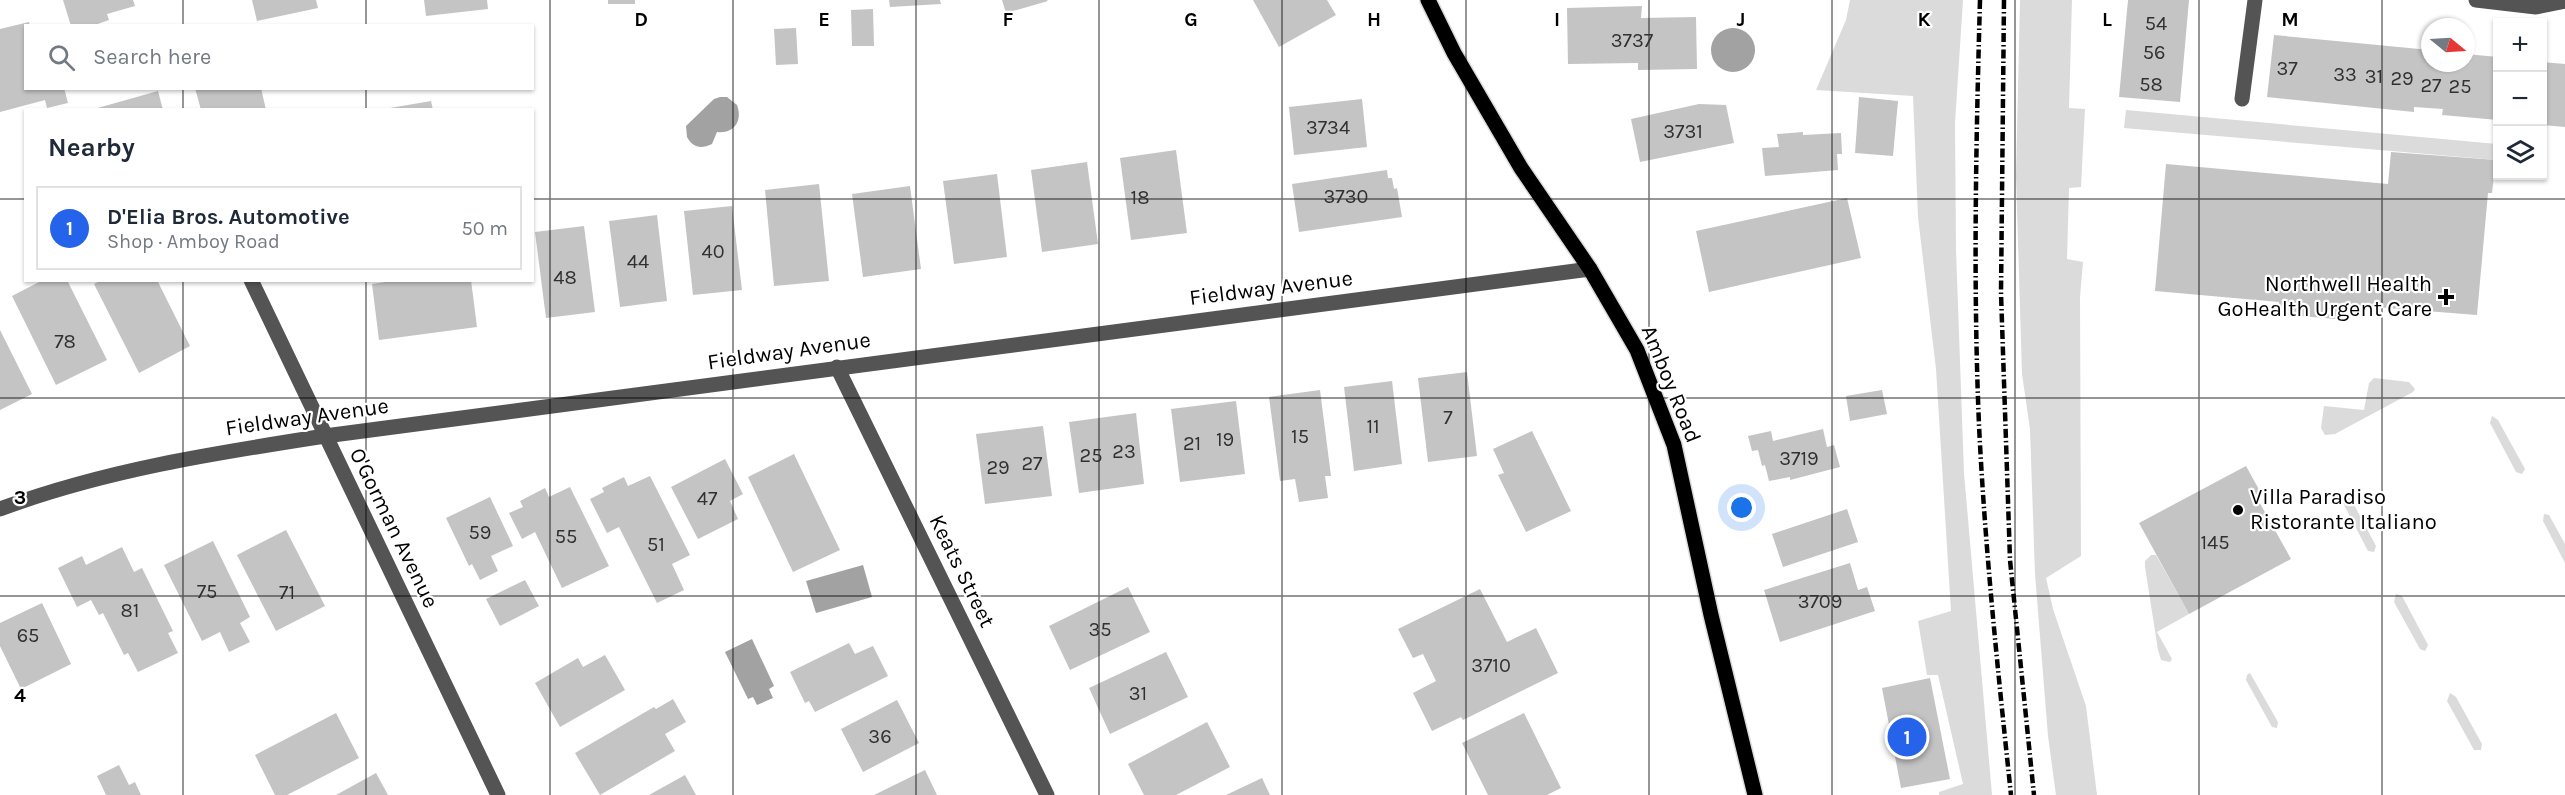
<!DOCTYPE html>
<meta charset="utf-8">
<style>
body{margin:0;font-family:Karla,sans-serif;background:#f2f2f3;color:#1f2937}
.controls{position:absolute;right:18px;top:18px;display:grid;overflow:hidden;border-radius:0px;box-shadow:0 2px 4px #0004}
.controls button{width:54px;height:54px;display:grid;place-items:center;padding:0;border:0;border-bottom:2px solid #e0e1e3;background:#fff;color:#1f2937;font:30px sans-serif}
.compass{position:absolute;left:2421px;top:18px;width:54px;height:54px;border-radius:50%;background:#fff;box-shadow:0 2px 4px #0004;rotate:108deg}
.you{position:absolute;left:1742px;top:508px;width:21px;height:21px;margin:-15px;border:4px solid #fff;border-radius:50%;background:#1a73e8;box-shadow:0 0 0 9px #1a73e833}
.badge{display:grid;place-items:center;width:39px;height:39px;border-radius:50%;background:#2563eb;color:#fff;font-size:20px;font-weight:700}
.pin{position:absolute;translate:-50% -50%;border:3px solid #fff;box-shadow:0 2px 6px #0006}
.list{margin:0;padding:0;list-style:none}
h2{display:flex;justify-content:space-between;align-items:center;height:78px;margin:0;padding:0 24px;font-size:26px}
h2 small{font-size:20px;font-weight:400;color:#747a83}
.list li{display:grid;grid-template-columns:39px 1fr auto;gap:18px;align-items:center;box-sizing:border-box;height:84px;margin:0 12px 12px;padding:0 12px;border:2px solid #e0e1e3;border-radius:0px}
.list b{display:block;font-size:22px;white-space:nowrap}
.list p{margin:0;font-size:20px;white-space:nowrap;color:#747a83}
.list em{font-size:20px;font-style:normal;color:#747a83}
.icon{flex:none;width:33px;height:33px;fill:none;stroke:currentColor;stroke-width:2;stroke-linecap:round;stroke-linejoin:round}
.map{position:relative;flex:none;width:2565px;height:795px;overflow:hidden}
.search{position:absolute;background:#fff;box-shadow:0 2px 4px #0004;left:24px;top:24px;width:510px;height:66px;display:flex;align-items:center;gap:15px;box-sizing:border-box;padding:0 21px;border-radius:0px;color:#747a83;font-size:22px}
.panel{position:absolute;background:#fff;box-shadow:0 2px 4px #0004;left:24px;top:108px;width:510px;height:174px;border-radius:0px}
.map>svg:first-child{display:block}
</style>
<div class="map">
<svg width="2565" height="795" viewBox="0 0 2565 795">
<rect width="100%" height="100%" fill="#fff"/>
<g fill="#dbdbdb">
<polygon points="1850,0 1963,0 1955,123 1956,250 1964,473 1992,795 1939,795 1939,792 1963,784 1938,675 1927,675 1918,621 1951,611 1936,369 1918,217 1913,96 1816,90 1846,20"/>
<polygon points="2020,0 2072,0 2069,108 2085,109 2081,187 2069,188 2067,259 2083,262 2080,297 2081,556 2046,578 2053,609 2086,706 2097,795 2056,795 2048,736 2035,574 2030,429 2022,374 2016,176"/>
<polygon points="2126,110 2497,144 2497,160 2124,128"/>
<polygon points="2374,378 2409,382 2415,389 2413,392 2335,434 2325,435 2321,428 2324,406 2364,410 2369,383"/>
<polygon points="2492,416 2498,420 2525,469 2522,474 2516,472 2490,423"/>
<polygon points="2345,496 2351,499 2376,546 2374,552 2368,551 2343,503"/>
<polygon points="2544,514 2549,515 2565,544 2565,563 2543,521"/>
<polygon points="2151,555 2156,555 2189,614 2157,632 2172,659 2170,662 2161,660 2158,650 2145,567 2145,561"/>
<polygon points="2396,594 2402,596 2428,645 2425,651 2420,649 2394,602"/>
<polygon points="2250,673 2278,722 2277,728 2272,727 2246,680 2247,675"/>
<polygon points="2450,693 2456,697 2482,744 2481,750 2474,750 2447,701"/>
</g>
<g fill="#a2a2a2">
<circle cx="1733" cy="50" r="22"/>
<path d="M720,97H727L737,105C743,121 734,134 717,132L712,144C701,149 693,148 687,137L686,126L714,99Z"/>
<polygon points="863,565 872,597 816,613 806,581"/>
<polygon points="752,639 774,686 769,689 773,698 757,705 753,697 748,699 725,652"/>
</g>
<g fill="#c4c4c4">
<polygon points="63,0 133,0 135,6 107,14 109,20 92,26 71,26"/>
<polygon points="252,0 316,0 318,8 257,21"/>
<polygon points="424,0 487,0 488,9 426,16"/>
<rect x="608" y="0" width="27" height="4"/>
<polygon points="889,0 940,0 941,4 890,7"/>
<polygon points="1002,0 1047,0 1048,1 1006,13"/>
<polygon points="1253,0 1327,0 1336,15 1279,47"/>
<polygon points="2128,0 2189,0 2180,102 2119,97"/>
<polygon points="1642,6 1641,18 1696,17 1697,69 1638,70 1638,63 1568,64 1567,8"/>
<polygon points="873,9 874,46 852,46 851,10"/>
<polygon points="29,22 30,26 26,26 26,88 64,88 68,103 47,108 45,100 0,112 0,29"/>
<polygon points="796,28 798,64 776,65 774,29"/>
<polygon points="2274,35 2430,50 2430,63 2466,63 2466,54 2498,57 2498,120 2442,115 2443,109 2414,107 2414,112 2267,97"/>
<polygon points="2542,62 2565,64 2565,127 2542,125"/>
<polygon points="195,88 261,88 266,110 201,110"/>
<polygon points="158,91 163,110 95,110 94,109"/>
<polygon points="1859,97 1898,101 1893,156 1855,153"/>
<polygon points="1362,99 1367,147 1294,155 1289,107"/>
<polygon points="431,101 433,110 390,110 390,108"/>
<polygon points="1699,104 1726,105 1734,143 1640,162 1631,119"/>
<polygon points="1803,132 1803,135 1841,133 1842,154 1837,154 1838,170 1765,176 1762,148 1779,147 1777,134"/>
<polygon points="1176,150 1187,233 1131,240 1120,158"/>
<polygon points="2391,152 2496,160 2492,193 2488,193 2477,315 2349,305 2347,320 2278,314 2279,302 2155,291 2166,164 2388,184"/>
<polygon points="1087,162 1098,244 1042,252 1031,170"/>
<polygon points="1387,170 1388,178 1392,178 1394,189 1397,188 1402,217 1299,232 1292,184"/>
<polygon points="997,174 1007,257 954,264 943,181"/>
<polygon points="819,184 829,281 774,286 765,190"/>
<polygon points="910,186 921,269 863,277 852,194"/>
<polygon points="1847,198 1861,258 1709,292 1696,231"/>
<polygon points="732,206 742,290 693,295 684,211"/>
<polygon points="657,215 667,301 620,307 609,221"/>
<polygon points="584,226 595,312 546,318 535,232"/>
<polygon points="43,280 67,280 107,360 56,385 12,296"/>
<polygon points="102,280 157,280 190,346 139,373 94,284"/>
<polygon points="399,280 471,280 477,327 379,340 372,284"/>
<polygon points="0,330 32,394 0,410"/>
<polygon points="1467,372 1477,456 1428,462 1418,378"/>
<polygon points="1392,381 1402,464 1354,471 1344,387"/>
<polygon points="1320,390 1331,476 1325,476 1328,498 1299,502 1295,479 1280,481 1269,397"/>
<polygon points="1882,390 1887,414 1850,421 1846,396"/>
<polygon points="1236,401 1245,474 1180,482 1171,409"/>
<polygon points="1136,413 1144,484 1079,493 1069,422"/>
<polygon points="1043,426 1052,496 985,504 976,434"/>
<polygon points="1823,429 1827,447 1834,445 1840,467 1790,480 1790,477 1769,481 1765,465 1762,466 1758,450 1752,451 1748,436 1771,431 1773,441"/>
<polygon points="1532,431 1571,511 1526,532 1498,475 1504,473 1493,449"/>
<polygon points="794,454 840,550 793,572 748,477"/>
<polygon points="725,459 743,494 730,501 738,519 698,539 671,487"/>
<polygon points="2246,466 2262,495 2257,498 2291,559 2189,614 2139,523"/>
<polygon points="650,476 690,555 672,564 684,590 657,603 619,527 607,533 590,499 604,492 602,488 624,477 628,486"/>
<polygon points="570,487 609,566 562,588 535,532 522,539 509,513 523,507 520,501 545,488 549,497"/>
<polygon points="490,497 513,546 491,556 498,571 480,580 472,564 469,566 446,518"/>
<polygon points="1847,509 1858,542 1783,567 1772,534"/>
<polygon points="286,530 325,606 276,631 237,555"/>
<polygon points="213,541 250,617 240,623 250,642 229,652 220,632 202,641 164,565"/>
<polygon points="122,547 134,572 142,568 173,631 168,633 178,653 138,672 128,653 124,655 103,613 99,615 91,600 77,607 58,568 82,556 86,565"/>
<polygon points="1850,563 1858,590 1867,587 1875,611 1780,642 1764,590"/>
<polygon points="525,580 539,606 500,626 486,599"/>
<polygon points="1128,587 1150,632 1070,670 1049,626"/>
<polygon points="1480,589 1507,642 1536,628 1558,673 1463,720 1461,717 1432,731 1413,693 1436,681 1423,654 1413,658 1398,629"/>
<polygon points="42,603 71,664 21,689 0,646 0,623"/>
<polygon points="849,643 855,654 873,646 888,676 815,712 809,701 805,703 790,672"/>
<polygon points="1166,652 1188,697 1110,734 1089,688"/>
<polygon points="605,655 625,690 560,727 535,683 578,658 583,667"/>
<polygon points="1930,678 1950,779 1901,788 1882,688"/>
<polygon points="673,699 686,722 665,734 675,751 600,795 575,753 654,707 656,709"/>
<polygon points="897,700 919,743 863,772 841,729"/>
<polygon points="336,713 359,758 287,795 275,795 255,755"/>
<polygon points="1524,713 1561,788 1547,795 1488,795 1462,743"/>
<polygon points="1207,722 1230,767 1176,795 1144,795 1128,764"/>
<polygon points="119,765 129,785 135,782 141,795 106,795 97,776"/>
<polygon points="925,770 937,795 874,795"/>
<polygon points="376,773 388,795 336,795"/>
<polygon points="685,775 696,795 649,795"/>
<polygon points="1262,778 1270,795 1226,795"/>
</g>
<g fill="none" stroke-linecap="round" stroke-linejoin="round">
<defs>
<polyline id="major" points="1428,0 1454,53 1521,168 1590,269 1637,350 1674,445 1711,615 1755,795"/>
</defs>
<use href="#major" stroke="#dbdbdb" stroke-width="18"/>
<g stroke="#545454" stroke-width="15">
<polyline points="2476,0 2536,7 2565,1"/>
<polyline points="2242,99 2255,0"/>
<polyline points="251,280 498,795"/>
<polyline points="837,367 1047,795"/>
<path d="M0,509C105,470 215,453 325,436L1590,269"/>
</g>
<use href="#major" stroke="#000" stroke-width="15"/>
<g stroke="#000" stroke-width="4.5" stroke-dasharray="9 3 1.5 3" stroke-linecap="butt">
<path d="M1980,0C1976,142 1973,284 1979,425C1985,549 1998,672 2011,795"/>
<polyline points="2004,0 2001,293 2010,560 2034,795"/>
</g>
</g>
<path fill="none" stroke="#000" stroke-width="1.5" stroke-opacity="0.55" d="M183,0V26M366,0V26M550,0V795M733,0V795M916,0V795M1099,0V795M1282,0V795M1466,0V795M1649,0V795M1832,0V795M2015,0V795M2199,0V795M2382,0V795M183,88V110M366,88V110M0,199H26M532,199H2565M183,280V795M366,280V795M0,398H2565M0,596H2565"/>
<g fill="#000" stroke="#fff" stroke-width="2">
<path d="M2443 288h6v6h6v6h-6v6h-6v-6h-6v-6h6z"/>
<circle cx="2238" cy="510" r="6"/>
</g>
<g text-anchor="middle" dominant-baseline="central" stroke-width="4.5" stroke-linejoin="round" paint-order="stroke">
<g font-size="20" fill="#313131">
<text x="2156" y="23">54</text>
<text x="1632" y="40">3737</text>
<text x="2154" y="52">56</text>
<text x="2287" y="68">37</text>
<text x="2345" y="74">33</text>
<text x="2374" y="76">31</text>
<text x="2402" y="78">29</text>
<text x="2151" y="84">58</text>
<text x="2431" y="85">27</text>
<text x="2460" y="86">25</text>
<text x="1328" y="127">3734</text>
<text x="1683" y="131">3731</text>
<text x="1346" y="196">3730</text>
<text x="1140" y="197">18</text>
<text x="713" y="251">40</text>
<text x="638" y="261">44</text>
<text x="565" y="277">48</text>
<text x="65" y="341">78</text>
<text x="1448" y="417">7</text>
<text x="1373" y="426">11</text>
<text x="1300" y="436">15</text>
<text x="1225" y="439">19</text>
<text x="1192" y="443">21</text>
<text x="1124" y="451">23</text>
<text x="1091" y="455">25</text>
<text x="1799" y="458">3719</text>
<text x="1032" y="463">27</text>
<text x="998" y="467">29</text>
<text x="707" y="498">47</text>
<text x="480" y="532">59</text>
<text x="566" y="536">55</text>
<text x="2215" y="542">145</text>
<text x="656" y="544">51</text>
<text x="207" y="591">75</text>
<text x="287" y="592">71</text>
<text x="1820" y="601">3709</text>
<text x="130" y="610">81</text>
<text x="1100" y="629">35</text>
<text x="28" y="635">65</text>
<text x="1491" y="665">3710</text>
<text x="1138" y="693">31</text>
<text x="880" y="736">36</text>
</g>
<g font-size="22" fill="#000" stroke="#fff" text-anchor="end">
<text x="2432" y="284">Northwell Health<tspan x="2432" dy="25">GoHealth Urgent Care</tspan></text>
<text x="2250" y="497" text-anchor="start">Villa Paradiso<tspan x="2250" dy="25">Ristorante Italiano</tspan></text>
</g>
<g font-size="22" fill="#000" stroke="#fff">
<text transform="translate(1271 288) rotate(-7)">Fieldway Avenue</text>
<text transform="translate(789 351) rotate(-8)">Fieldway Avenue</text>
<text transform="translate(1671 384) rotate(68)">Amboy Road</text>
<text transform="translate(307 417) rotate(-8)">Fieldway Avenue</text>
<text transform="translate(394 528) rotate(64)">O'Gorman Avenue</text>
<text transform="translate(962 571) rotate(64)">Keats Street</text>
</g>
</g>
<g font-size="20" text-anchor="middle" font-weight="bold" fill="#000" stroke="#fff" stroke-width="4.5" stroke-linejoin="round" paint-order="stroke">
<text x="641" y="26">D</text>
<text x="824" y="26">E</text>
<text x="1008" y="26">F</text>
<text x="1191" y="26">G</text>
<text x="1374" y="26">H</text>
<text x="1557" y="26">I</text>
<text x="1741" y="26">J</text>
<text x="1924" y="26">K</text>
<text x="2107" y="26">L</text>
<text x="2290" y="26">M</text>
<text x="20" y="504">3</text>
<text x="20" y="702">4</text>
</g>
</svg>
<div class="controls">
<button>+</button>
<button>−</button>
<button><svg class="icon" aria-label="layers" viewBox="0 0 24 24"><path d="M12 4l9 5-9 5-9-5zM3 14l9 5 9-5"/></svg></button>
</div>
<svg class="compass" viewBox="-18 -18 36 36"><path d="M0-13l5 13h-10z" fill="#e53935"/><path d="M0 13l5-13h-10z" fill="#747a83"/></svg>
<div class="you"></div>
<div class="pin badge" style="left:1907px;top:737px">1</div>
<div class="search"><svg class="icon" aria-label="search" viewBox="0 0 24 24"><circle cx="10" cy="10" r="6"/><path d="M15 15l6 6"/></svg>Search here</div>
<section class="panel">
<h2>Nearby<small></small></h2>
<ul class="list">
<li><span class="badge">1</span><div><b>D'Elia Bros. Automotive</b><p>Shop · Amboy Road</p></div><em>50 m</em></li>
</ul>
</section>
</div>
